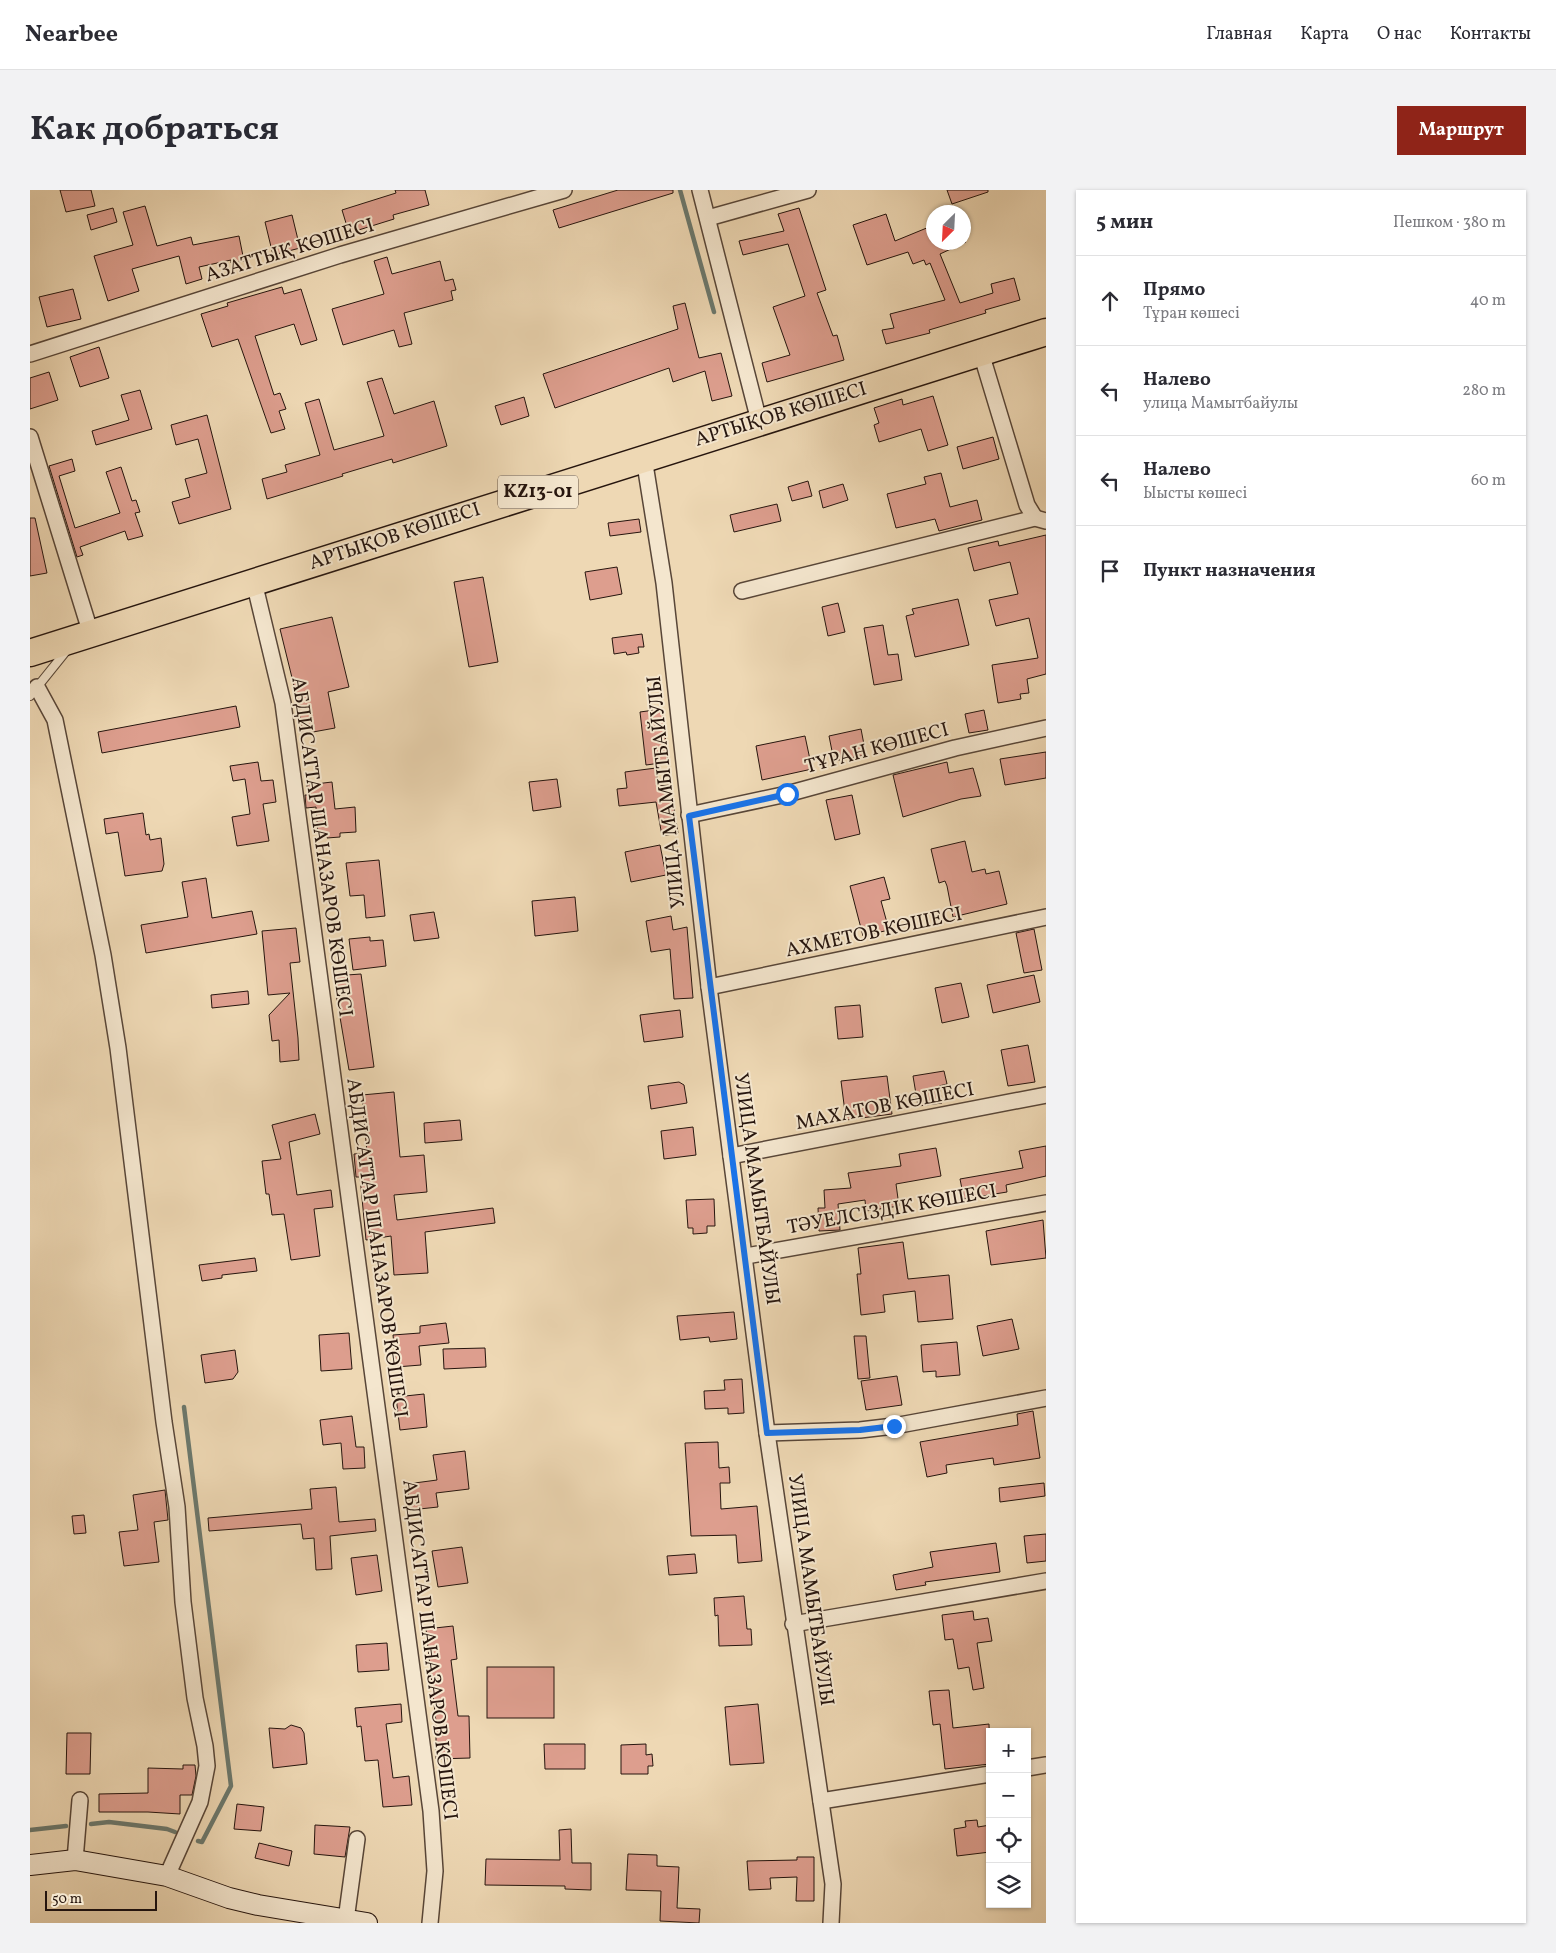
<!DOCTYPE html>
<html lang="ru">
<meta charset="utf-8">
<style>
body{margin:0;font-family:Vollkorn,serif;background:#f2f2f3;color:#2b2b33}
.controls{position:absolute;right:15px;bottom:15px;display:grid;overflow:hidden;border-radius:0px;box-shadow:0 1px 4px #0004}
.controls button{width:45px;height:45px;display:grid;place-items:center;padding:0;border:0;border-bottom:1px solid #e1e1e2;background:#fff;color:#2b2b33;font:25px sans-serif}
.compass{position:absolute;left:896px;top:15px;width:45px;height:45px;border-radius:50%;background:#fff;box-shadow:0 1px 4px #0004;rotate:204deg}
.scale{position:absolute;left:15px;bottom:12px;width:112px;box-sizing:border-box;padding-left:5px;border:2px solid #26150e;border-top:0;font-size:14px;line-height:18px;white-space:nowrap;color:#26150e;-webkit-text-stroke:4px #f4e6ce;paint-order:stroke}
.stop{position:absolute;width:15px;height:15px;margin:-11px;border:4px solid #1a73e8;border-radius:50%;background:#fff}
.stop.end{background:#1a73e8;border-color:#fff;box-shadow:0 1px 5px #0008}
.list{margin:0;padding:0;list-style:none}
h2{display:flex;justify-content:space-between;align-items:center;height:65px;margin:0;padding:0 20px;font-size:21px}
h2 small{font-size:16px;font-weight:400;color:#7c7c81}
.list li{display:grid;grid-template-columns:32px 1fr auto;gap:15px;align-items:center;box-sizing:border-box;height:90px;padding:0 20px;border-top:1px solid #e1e1e2}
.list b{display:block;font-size:19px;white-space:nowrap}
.list p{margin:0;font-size:16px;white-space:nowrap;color:#7c7c81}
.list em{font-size:16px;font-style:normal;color:#7c7c81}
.icon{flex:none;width:28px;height:28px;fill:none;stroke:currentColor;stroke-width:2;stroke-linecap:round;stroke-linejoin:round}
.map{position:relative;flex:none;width:1016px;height:1733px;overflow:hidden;border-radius:0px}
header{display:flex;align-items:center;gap:30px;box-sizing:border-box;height:70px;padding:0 25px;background:#fff;border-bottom:1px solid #e1e1e2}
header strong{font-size:24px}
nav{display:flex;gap:28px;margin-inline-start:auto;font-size:18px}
.intro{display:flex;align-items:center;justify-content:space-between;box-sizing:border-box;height:120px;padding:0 30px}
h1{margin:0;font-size:35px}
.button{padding:12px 22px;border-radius:0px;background:#8f2418;color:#fff;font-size:18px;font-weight:700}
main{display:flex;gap:30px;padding:0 30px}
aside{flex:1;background:#fff;border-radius:0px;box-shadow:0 1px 4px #0004}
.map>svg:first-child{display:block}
</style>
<header>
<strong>Nearbee</strong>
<nav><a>Главная</a><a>Карта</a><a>О нас</a><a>Контакты</a></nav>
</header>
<div class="intro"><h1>Как добраться</h1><a class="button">Маршрут</a></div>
<main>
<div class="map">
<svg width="1016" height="1733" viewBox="0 0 1016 1733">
<rect width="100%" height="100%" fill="#eed8b4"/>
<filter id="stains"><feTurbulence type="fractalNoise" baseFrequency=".004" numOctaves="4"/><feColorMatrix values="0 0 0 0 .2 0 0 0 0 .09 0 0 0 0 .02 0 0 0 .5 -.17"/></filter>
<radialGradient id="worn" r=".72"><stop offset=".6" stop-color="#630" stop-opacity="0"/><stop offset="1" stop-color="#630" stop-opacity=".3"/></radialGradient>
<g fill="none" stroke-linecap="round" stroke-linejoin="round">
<g stroke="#6b786d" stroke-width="4.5">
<polyline points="650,0 684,122"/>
<polyline points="154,1217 201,1596 172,1652 168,1651"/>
<polyline points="61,1634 79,1632 137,1639 145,1642"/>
<polyline points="0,1640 36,1636"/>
</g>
</g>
<g fill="#dd9e8e" stroke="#26150e">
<polygon points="30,0 61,0 65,16 36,22"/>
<polygon points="365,0 395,0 399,15 363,25 364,29 319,43 312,20 366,3"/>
<polygon points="588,0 643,0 643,3 529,38 523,20"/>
<polygon points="917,0 958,0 958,2 922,14"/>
<polygon points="115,16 127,56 161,47 163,55 209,46 214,71 201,73 201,70 169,77 172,89 156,94 149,66 102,79 109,101 78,111 64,66 103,55 93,22"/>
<polygon points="83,18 87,32 61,40 57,25"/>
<polygon points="769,18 796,100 787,103 803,146 807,145 814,170 737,192 732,173 760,165 743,117 775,106 758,54 713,65 709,51 754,41 748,24"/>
<polygon points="856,24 865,51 904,35 904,52 936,52 910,64 930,113 963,103 961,94 984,88 990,110 955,120 956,123 899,140 900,143 856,154 852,140 864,138 860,124 915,110 900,73 896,75 894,70 883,74 878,62 837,75 823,35"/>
<polygon points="262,25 270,58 243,65 235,32"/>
<polygon points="357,67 362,84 410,71 415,91 423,89 426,100 421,101 423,110 374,123 382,154 369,157 364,140 313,155 302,119 354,104 344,71"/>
<polygon points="252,97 254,104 271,99 287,150 271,155 264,134 225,146 244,205 250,203 256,219 249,221 255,239 241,243 208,149 182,157 171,124 198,116 197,113"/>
<polygon points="43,99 51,129 17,137 9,107"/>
<polygon points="655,113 669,168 691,163 702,206 682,211 675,181 643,192 639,178 525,218 513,184 648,139 643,116"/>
<polygon points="69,157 79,188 50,197 40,167"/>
<polygon points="19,182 28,210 0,219 0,188"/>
<polygon points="352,188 364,224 404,211 417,256 363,273 362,269 312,284 313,286 237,309 232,289 257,282 255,275 290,265 275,213 289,209 304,260 354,246 337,192"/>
<polygon points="110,200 122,239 66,255 62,241 99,230 91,205"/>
<polygon points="903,206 918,255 898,261 891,239 849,252 844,235 849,233 844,218 872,209 873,215"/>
<polygon points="494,207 499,226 471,235 465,216"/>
<polygon points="177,225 201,319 149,334 142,312 160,307 155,289 177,283 168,249 146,255 141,235"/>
<polygon points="963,247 969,269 933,279 927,257"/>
<polygon points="42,269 45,281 29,286 45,338 90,323 76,282 91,277 102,311 106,310 110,322 105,323 113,346 98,350 95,341 50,357 53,365 47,367 19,276"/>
<polygon points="911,283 920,317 947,310 952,330 909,341 905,329 866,338 857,304 896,294 894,287"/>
<polygon points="778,291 782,306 762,311 758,297"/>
<polygon points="813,294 818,310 793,318 789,301"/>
<polygon points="747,314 751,331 704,342 700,325"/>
<polygon points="0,328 5,328 17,383 0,386"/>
<polygon points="609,329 611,342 580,346 578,333"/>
<polygon points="1016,345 1016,484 997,489 999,503 990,504 991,509 968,513 962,475 1008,468 999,428 966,436 959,410 988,404 980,372 944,381 938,358 968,351 969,356"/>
<polygon points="587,377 592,404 560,410 555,382"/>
<polygon points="453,387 468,472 439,477 424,392"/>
<polygon points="928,409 939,455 885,467 876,426 884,424 882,419"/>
<polygon points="808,413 815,442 798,446 792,417"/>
<polygon points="302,427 319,497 298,502 305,538 272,544 268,512 250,439"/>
<polygon points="853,435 858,465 868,464 872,490 844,495 834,438"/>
<polygon points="612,444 614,457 608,457 609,463 597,465 596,462 584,464 582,448"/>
<polygon points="206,516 210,537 72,563 68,542"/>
<polygon points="632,519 638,572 616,575 610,522"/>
<polygon points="954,520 958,540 939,543 935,524"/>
<polygon points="831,539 836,565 804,571 799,546"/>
<polygon points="775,546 782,579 732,590 726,556"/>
<polygon points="1016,562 1016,588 975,595 970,569"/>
<polygon points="228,572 231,591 243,590 246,612 233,614 239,651 207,656 202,627 220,624 215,589 203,591 200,576"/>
<polygon points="917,572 919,583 943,578 951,606 931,609 873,627 863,585"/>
<polygon points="626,578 628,596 640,595 648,643 632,646 626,612 589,616 587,599 597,598 595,582"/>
<polygon points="527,589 531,617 503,621 499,592"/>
<polygon points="302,592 305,619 325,617 326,642 310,643 310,647 297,648 297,644 288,645 286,617 276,618 275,605 278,605 277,595"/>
<polygon points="822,605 830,644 805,650 796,610"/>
<polygon points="113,623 116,645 119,644 120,650 131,648 134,674 132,681 95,686 88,642 76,644 74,629"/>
<polygon points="935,651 942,682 955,679 956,684 969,681 977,714 923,727 917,696 915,691 909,693 901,659"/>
<polygon points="630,655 636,685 601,692 595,662"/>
<polygon points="349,670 355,726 336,728 334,705 320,706 316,673"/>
<polygon points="854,687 860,709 851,711 859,740 833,746 820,696"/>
<polygon points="176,688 182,728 222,721 227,744 116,763 111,735 158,727 152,692"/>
<polygon points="545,707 548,741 505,746 502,711"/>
<polygon points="404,722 409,748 384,751 380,725"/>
<polygon points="641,726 643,740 657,737 663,808 644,809 640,759 621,762 616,731"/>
<polygon points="266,738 270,772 260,773 268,848 269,870 250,872 249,850 242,851 239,825 260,803 238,805 232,741"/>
<polygon points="1004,739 1012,780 994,783 986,743"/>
<polygon points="340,747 340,751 353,750 356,776 323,780 319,749"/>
<polygon points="331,784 344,877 319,880 303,786"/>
<polygon points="1004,785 1010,812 963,823 957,795"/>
<polygon points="931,793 939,827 912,833 905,798"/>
<polygon points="218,801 219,814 182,818 181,805"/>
<polygon points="830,815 833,847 808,849 805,817"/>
<polygon points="650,820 653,847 614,852 610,825"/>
<polygon points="998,855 1005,892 978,896 971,860"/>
<polygon points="914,881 917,894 909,896 912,913 888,916 883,886"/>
<polygon points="857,886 862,924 816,930 811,891"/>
<polygon points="649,892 654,895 657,913 621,919 618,896"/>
<polygon points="364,902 370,967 394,965 397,1002 364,1005 367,1030 463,1018 465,1033 395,1042 398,1083 364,1085 361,1046 336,1050 330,987 326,987 324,964 337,963 332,905"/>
<polygon points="285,924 290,944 259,952 267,1005 301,1000 303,1017 284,1019 290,1066 261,1070 254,1024 242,1025 239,1004 236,1004 232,971 251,969 242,935"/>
<polygon points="430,930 432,950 395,953 394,933"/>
<polygon points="663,937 666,965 634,969 631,941"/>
<polygon points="1016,956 1016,986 976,995 977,1002 934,1009 930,989 993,978 989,961"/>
<polygon points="906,958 911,986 866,994 869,1016 836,1021 835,1010 808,1014 810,1040 789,1041 788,1018 795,1018 794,1000 821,998 818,983 871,976 869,964"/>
<polygon points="684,1009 685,1036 677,1036 677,1043 663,1044 663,1038 658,1038 656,1010"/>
<polygon points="1013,1030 1016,1068 961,1075 956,1041"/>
<polygon points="873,1052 878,1089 919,1085 923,1129 888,1132 885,1101 853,1105 855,1122 831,1125 827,1084 831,1084 828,1058"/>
<polygon points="225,1068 227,1081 192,1085 192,1088 172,1091 169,1075"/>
<polygon points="704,1122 707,1149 680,1152 679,1147 650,1150 647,1126"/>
<polygon points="982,1129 989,1159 953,1166 947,1136"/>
<polygon points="416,1133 419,1153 389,1156 391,1175 366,1177 363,1145 390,1143 390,1136"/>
<polygon points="319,1143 322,1179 291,1181 289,1145"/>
<polygon points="824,1146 836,1146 840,1188 828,1189"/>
<polygon points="927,1152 930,1185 906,1187 906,1181 893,1182 891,1155"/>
<polygon points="455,1158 456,1177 414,1179 413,1159"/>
<polygon points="205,1160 208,1182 203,1189 175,1193 171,1165"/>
<polygon points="867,1186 872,1215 836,1220 831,1191"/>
<polygon points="712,1189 714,1223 698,1224 698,1218 675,1219 674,1201 695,1200 694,1190"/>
<polygon points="394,1204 397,1237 370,1240 366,1207"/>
<polygon points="1003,1221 1010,1268 964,1275 963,1268 916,1275 917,1283 897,1287 890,1252 988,1235 987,1224"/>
<polygon points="322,1226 326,1257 334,1257 335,1278 313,1279 311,1253 293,1255 290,1230"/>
<polygon points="688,1252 689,1278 699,1277 700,1293 690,1293 691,1319 727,1316 732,1371 708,1373 706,1345 661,1346 655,1253"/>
<polygon points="435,1261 439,1299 406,1303 408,1317 380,1320 377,1294 407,1290 403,1265"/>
<polygon points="1014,1293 1015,1306 970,1312 969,1298"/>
<polygon points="306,1297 309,1332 345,1329 346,1341 300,1346 302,1379 286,1380 284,1348 273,1349 271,1334 179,1341 178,1328 282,1319 280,1299"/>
<polygon points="135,1300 138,1330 124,1332 129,1372 94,1376 89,1342 108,1340 103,1305"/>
<polygon points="54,1325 56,1343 44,1344 42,1326"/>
<polygon points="1016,1344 1016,1371 997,1373 994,1346"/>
<polygon points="966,1353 970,1382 895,1392 896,1395 866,1400 863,1385 903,1377 900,1362"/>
<polygon points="432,1357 438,1393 408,1397 402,1361"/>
<polygon points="665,1364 667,1383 639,1385 637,1366"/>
<polygon points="347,1365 352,1401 326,1405 321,1368"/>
<polygon points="714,1406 717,1439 721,1439 722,1455 689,1456 688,1425 685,1426 684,1408"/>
<polygon points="943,1421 944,1430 958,1428 962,1451 947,1453 954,1498 943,1500 939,1477 928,1479 923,1449 915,1450 912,1425"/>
<polygon points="423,1436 427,1469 421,1470 428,1526 439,1526 440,1568 406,1569 406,1532 396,1439"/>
<polygon points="357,1453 359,1480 328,1482 326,1455"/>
<rect x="457" y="1477" width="67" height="51"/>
<polygon points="919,1500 923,1538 959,1534 960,1574 915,1579 910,1534 903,1535 899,1501"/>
<polygon points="371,1514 372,1532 356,1534 363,1588 379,1586 382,1615 353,1617 348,1570 335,1571 331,1536 327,1537 325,1518"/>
<polygon points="728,1514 734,1573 700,1575 695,1517"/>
<polygon points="261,1535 271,1538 274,1543 277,1574 243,1578 239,1538 255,1539"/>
<polygon points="37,1543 61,1543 60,1584 36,1584"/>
<polygon points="514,1554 555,1554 555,1579 515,1579"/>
<polygon points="616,1554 616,1565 622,1564 623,1576 618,1576 618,1584 591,1584 591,1555"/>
<polygon points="153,1575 165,1575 166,1586 162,1605 150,1605 150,1624 118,1622 69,1622 69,1604 118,1603 118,1578 153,1579"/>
<polygon points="207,1614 234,1617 231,1641 204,1639"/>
<polygon points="947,1630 948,1637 960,1635 960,1662 927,1666 924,1639 936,1637 935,1631"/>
<polygon points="285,1635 320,1637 315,1667 284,1664"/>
<polygon points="541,1639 542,1673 561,1673 561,1700 535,1699 535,1696 455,1695 456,1669 530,1670 529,1640"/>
<polygon points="229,1653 262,1661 259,1676 225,1668"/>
<polygon points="598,1664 627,1665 627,1676 649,1677 647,1718 670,1719 669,1733 630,1731 631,1701 596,1700"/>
<polygon points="767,1667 784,1667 784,1711 766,1711 767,1687 740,1688 741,1699 719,1700 717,1671 767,1670"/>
</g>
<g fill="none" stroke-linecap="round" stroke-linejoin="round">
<defs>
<polyline id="lane" points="0,506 37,460"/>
<g id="street">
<polyline points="670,0 729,231"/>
<polyline points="678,28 778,0"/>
<polyline points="951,163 997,315 1005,328"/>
<polyline points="0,164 310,65 534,0"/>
<polyline points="0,247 61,444"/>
<polyline points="614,268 634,393 679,797 737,1243 803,1694 801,1733"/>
<polyline points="224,392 253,513 401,1621 405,1681 400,1733"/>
<polyline points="712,401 1005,328 1016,331"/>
<polyline points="7,497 25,530 73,765 88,858 134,1232 147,1317 153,1412 165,1508 175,1556 177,1576 170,1612 137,1686"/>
<polyline points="659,625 757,604 925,558 1016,538"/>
<polyline points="679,797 1016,727"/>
<polyline points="701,966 1016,905"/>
<polyline points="716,1066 1016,1013"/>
<polyline points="737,1243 830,1240 864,1236 1016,1208"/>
<polyline points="763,1434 1016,1391"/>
<polyline points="997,1578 1016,1575"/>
<polyline points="791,1611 960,1584"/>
<polyline points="45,1670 50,1610"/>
<polyline points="316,1730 327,1649"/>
</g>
<polyline id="secondary" points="0,1675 45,1670 137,1686 199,1708 228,1715 337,1733"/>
<polyline id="highway" points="0,463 1016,142"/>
</defs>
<use href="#lane" stroke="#584638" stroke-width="10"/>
<use href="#street" stroke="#584638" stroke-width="18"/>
<use href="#secondary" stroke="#26150e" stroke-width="22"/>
<use href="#highway" stroke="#26150e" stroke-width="29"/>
<use href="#lane" stroke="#f4e6ce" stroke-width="8"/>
<use href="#street" stroke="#f4e6ce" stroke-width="15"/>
<use href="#secondary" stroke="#f4e6ce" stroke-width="20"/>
<use href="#highway" stroke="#eed8b4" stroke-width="26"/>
</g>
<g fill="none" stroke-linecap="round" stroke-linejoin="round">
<polyline stroke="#1a73e8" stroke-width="6" points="757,604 659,626 737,1243 830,1240 864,1236"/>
</g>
<g text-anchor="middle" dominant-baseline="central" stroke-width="4" stroke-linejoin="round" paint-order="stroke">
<rect fill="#f4e6ce" stroke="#645448" stroke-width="1" x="468" y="285.5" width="80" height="33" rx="4"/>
<g font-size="19" font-weight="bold" fill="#26150e">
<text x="508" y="302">KZ13-01</text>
</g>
<g font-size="20" fill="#26150e" stroke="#f4e6ce">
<text transform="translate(260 61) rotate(-17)">АЗАТТЫҚ КӨШЕСІ</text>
<text transform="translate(751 225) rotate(-17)">АРТЫҚОВ КӨШЕСІ</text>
<text transform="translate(365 347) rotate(-18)">АРТЫҚОВ КӨШЕСІ</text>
<text transform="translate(847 559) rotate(-15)">ТҰРАН КӨШЕСІ</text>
<text transform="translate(637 602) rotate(-96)">УЛИЦА МАМЫТБАЙУЛЫ</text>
<text transform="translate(291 657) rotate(82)">АБДИСАТТАР ШАНАЗАРОВ КӨШЕСІ</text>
<text transform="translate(844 743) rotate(-12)">АХМЕТОВ КӨШЕСІ</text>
<text transform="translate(855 917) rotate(-11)">МАХАТОВ КӨШЕСІ</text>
<text transform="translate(726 999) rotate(82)">УЛИЦА МАМЫТБАЙУЛЫ</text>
<text transform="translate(862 1020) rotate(-10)">ТӘУЕЛСІЗДІК КӨШЕСІ</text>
<text transform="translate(346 1058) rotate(82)">АБДИСАТТАР ШАНАЗАРОВ КӨШЕСІ</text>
<text transform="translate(780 1400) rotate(82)">УЛИЦА МАМЫТБАЙУЛЫ</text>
<text transform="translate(399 1460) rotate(83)">АБДИСАТТАР ШАНАЗАРОВ КӨШЕСІ</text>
</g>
</g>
<rect width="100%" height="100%" filter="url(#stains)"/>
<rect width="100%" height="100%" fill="url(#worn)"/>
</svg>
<div class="controls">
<button>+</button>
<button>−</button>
<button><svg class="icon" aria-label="locate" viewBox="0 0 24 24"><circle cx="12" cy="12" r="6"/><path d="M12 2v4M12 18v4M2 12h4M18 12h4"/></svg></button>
<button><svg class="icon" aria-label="layers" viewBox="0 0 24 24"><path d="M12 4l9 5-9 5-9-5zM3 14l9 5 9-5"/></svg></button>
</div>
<svg class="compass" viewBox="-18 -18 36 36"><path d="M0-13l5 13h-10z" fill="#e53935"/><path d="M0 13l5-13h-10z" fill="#7c7c81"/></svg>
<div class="scale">50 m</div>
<div class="stop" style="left:757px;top:604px"></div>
<div class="stop end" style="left:864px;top:1236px"></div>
</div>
<aside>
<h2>5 мин<small>Пешком · 380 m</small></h2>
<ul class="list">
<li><svg class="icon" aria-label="ahead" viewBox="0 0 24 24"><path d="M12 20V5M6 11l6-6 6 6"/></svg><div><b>Прямо</b><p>Тұран көшесі</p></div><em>40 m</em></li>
<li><svg class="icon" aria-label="left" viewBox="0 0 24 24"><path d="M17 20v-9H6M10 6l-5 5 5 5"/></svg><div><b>Налево</b><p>улица Мамытбайулы</p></div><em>280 m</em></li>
<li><svg class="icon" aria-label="left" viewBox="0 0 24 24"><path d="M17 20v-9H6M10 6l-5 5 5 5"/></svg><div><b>Налево</b><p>Ыысты көшесі</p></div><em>60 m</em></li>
<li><svg class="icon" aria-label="arrive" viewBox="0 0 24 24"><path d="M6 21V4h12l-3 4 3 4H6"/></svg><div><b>Пункт назначения</b></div></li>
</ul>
</aside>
</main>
